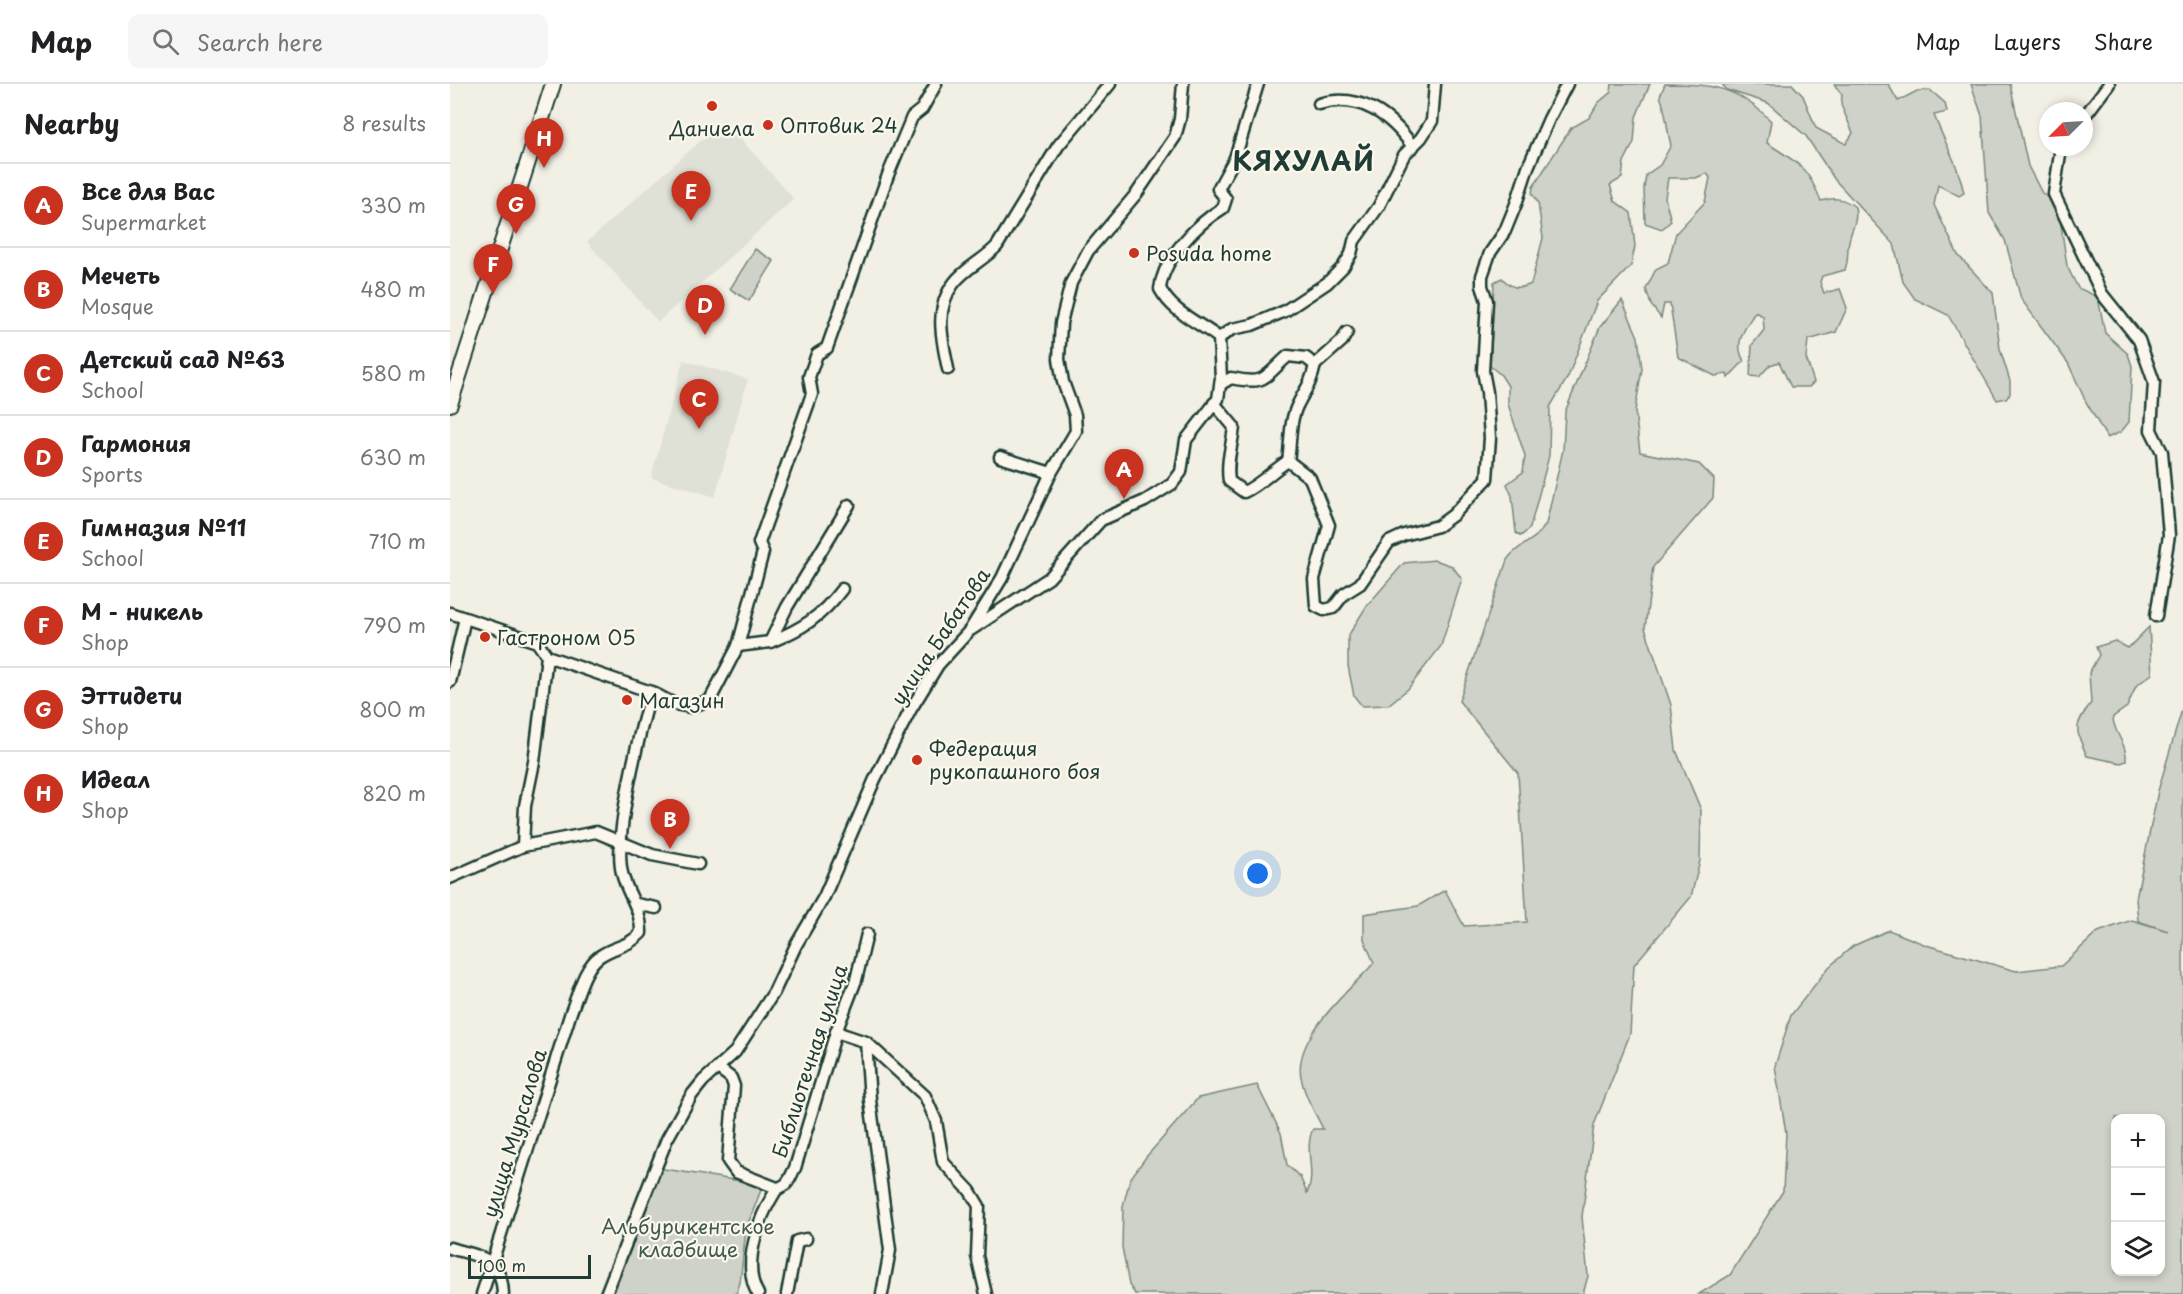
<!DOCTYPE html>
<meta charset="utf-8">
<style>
body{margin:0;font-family:"Playpen Sans",sans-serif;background:#f6f6f6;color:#202124}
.controls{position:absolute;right:18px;bottom:18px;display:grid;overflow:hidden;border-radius:12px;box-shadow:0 3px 9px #0003}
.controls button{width:54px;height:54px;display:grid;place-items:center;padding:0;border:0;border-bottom:2px solid #e0e0e0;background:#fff;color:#202124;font:30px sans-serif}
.compass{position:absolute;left:1589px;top:18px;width:54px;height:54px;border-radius:50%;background:#fff;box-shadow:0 3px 9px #0003;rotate:246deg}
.scale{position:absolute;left:18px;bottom:15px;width:123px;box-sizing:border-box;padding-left:6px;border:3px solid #1f3d34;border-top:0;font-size:16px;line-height:21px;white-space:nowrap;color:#1f3d34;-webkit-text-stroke:4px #fbf7ec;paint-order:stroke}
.you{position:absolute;left:808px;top:790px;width:21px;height:21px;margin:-15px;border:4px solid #fff;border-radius:50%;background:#1a73e8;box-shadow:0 0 0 9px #1a73e833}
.badge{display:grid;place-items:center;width:39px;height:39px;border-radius:50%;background:#c8321e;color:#fff;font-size:20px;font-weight:700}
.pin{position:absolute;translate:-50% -50px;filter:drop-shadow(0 2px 3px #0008)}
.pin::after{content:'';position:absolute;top:32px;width:21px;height:18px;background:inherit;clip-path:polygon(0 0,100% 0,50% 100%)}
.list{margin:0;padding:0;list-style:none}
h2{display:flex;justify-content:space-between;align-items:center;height:78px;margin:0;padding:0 24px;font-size:26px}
h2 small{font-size:20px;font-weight:400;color:#757577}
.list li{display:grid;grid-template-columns:39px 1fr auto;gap:18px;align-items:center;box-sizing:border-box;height:84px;padding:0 24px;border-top:2px solid #e0e0e0}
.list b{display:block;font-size:22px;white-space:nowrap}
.list p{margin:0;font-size:20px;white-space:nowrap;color:#757577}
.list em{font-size:20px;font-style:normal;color:#757577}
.icon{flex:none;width:33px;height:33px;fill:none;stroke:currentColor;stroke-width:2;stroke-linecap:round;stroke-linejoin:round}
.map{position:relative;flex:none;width:1733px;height:1210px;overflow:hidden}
header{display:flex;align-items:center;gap:36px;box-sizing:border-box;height:84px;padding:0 30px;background:#fff;border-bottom:2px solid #e0e0e0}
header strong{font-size:28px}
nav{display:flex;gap:33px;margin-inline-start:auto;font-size:21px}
.search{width:420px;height:54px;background:#f6f6f6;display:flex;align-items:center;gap:15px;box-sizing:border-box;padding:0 21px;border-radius:12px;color:#757577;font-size:22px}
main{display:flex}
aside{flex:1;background:#fff}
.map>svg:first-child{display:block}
</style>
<header>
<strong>Map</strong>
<div class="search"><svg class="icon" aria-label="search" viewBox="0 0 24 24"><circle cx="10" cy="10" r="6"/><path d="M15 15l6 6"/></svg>Search here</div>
<nav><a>Map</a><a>Layers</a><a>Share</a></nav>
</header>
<main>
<aside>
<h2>Nearby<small>8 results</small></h2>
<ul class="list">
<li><span class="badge">A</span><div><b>Все для Вас</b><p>Supermarket</p></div><em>330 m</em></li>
<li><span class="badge">B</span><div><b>Мечеть</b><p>Mosque</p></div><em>480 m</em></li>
<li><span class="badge">C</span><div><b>Детский сад №63</b><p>School</p></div><em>580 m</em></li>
<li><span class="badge">D</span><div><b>Гармония</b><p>Sports</p></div><em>630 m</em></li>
<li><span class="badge">E</span><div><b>Гимназия №11</b><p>School</p></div><em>710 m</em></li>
<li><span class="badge">F</span><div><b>М - никель</b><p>Shop</p></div><em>790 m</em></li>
<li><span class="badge">G</span><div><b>Эттидети</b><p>Shop</p></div><em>800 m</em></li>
<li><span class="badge">H</span><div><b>Идеал</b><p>Shop</p></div><em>820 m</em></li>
</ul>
</aside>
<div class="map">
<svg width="1733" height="1210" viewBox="0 0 1733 1210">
<rect width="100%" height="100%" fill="#f2f0e5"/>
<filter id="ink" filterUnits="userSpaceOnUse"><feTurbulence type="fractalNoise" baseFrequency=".0167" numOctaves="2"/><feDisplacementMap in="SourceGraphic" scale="12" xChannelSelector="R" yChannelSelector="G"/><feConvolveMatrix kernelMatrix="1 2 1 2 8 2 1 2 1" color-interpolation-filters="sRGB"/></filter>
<g filter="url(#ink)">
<g fill="#e0e1d6">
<polygon points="274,36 344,115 208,238 137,158"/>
<polygon points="233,276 298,295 265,413 201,394"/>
</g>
<g fill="#cfd2c8" stroke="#77887e" stroke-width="1.5" fill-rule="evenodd">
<path d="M1162,0H1200L1186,33L1184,58L1174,78L1172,94L1160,101L1165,117L1181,129L1185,162L1181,182L1147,217L1118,293L1100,323L1099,372L1080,444L1071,452L1066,449L1062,412L1057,400L1073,388L1075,372L1058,320V302L1051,291L1040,282L1044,198L1052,194C1061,204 1068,206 1081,200L1093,154L1088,119L1082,110L1083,103L1121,44L1139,34L1148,19L1161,8Z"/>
<path d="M1215,0C1261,0 1287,2 1321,37L1317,59C1348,79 1357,82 1371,117C1385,113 1394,114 1405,123C1408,138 1402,143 1399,157C1396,168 1400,172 1395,186L1372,192L1370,198L1374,209L1390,205L1397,224L1386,248L1358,256L1356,274L1364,298L1359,303H1341L1329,278L1320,281L1309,293L1300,292L1302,261L1314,246L1313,232L1305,228C1295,245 1283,258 1294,277L1278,294L1277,290L1265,292L1228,273L1220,220H1214L1211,234L1201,221L1196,205L1206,185L1218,179L1226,149L1255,118L1260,94L1257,89L1246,94H1218L1215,114L1221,137L1212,145L1195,139L1194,104L1196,91L1210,81L1221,61C1216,44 1217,28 1210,12Z"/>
<path d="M1272,0H1342L1353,12L1366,44L1396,60L1403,49L1391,21L1392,11L1384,0H1438L1448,17L1467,7L1480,6L1495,19L1497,28L1484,31C1495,60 1508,79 1514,109L1509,112L1488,101L1484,121L1508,171L1543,209L1550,265L1560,297V310L1556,314L1547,316L1498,231L1465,215L1453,198L1444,160L1385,96L1356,52L1318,19L1277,6Z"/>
<polygon points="1521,0 1560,0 1578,82 1592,109 1605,120 1610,134 1617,182 1628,204 1648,213 1655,249 1678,270 1682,282 1679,338 1671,348 1657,354 1636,318 1618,279 1571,215 1555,156 1539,129 1532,32"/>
<polygon points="305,165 324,177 299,217 280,205"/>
<path d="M1172,216L1188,253L1192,285L1185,327L1190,368L1249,380L1264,395L1263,414L1203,483L1195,544L1221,621L1226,666L1251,726L1250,777L1241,813L1184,881L1180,950L1144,1041L1132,1133L1138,1192L1133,1210H685L679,1201L672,1163L673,1122L680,1095L696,1073L748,1014L807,1001L831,1049L837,1081L850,1093L857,1109C867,1089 853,1065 863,1045H873C865,1028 854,1012 851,993C843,953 899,907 924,879L914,855V830L968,822L995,806L1014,842L1077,838L1068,689L1009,617L1057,476C1067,460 1085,459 1096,440L1113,366L1115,328L1150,243Z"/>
<polygon points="985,476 1002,482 1012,495 991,562 958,605 938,621 912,622 904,612 898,582 898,552 916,523 954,479"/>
<path d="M1699,543L1702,590L1686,602L1677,623L1663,633C1663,649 1678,660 1676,677L1671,679L1637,672C1625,645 1623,643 1641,619L1639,589L1649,571L1646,563L1665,557L1678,564Z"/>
<path d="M1733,622V1210H1249L1280,1191L1333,1107L1336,1049L1325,982L1341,931L1379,883L1403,862L1439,846L1476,861L1566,887L1611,882L1648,848L1682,836L1718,847L1688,837L1686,815L1708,707ZM1666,1034H1710V1188H1666Z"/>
<polygon points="208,1084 297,1098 311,1106 296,1145 290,1199 286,1210 161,1210"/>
</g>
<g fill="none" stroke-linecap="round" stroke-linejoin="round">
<defs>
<g id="minor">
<path d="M869,20C909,8 941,31 963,63"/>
<polyline points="1634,33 1659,0"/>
<polyline points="1611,63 1604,110 1652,210 1689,256 1704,298 1701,346 1712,368 1719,451 1706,532"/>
<path d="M769,254C747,237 724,230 710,205C713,174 748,139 773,124L776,115L768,105L785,74L808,0"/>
<path d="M498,285C492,255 484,225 504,199C515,184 534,176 547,162L608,62L660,0"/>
<path d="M771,300L781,294C816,301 812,295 838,272L856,274L865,281L892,257L897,248"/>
<path d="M764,319L784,343C782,362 776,378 779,397L794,408C811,400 822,387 838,377"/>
<polyline points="550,373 601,389"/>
<polyline points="838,377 860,394 879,441 864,495 866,522 874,526 883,524 894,510 910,500 939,458 954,451 988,442 1003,431 1037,395 1040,354 1037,308 1033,287 1037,217 1032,202 1032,192 1040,169 1055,147 1066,120 1078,83 1099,35 1117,0"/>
<path d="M838,377C841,359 839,337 848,320C856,304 861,300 865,281"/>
<polyline points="0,529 87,558 97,572 201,608 224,620 240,623 260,616 288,562 313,468 309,459 362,310 359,293 367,270 377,264 438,91 462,33 472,25 486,0"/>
<polyline points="522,545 599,494 651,436 695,417 722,400 731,388 736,356 768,315 771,294 769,254 782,245 802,241 835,227 877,199 893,183 901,170 904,157 929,122 954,71 971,54 982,37 985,0"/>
<path d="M320,558C352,545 371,533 392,505"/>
<polyline points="288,562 320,558 337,523 399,421"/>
<polyline points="0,598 15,534"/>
<polyline points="73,762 75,722 84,678 97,572"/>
<polyline points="0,794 73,762 146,748 202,771 248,780"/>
<polyline points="186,820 206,824"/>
<polyline points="386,948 416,958 420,1016 440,1166 432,1210"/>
<polyline points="416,958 475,1012 486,1037 493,1078 520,1107 529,1122 527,1172 536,1210"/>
<polyline points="268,984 281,994 284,1002 278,1077 286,1088 327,1104"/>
<path d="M0,1164C30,1173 52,1173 53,1210"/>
<path d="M32,1210L121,928C128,911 134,883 150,872C166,861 177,864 191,849C192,825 177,811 172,789C163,752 190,647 201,608"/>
<polyline points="156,1210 217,1055 241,1012 253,997 285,968 324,908 346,861 374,813 425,695 461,625 488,581 520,546 552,494 601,389 626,347 625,331 613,298 609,275 611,239 621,199 638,167 687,109 725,53 730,35 733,0"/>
<path d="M308,1210C291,1182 309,1133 325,1108C328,1103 331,1104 336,1100C340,1096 342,1089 345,1084L386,948L406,896L417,850"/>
<polyline points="337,1210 347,1157 356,1155"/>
</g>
<polyline id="major" points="0,320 103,0"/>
</defs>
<use href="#minor" stroke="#1f3d34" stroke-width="15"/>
<use href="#major" stroke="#1f3d34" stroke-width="18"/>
<use href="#minor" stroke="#fbf7ec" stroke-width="10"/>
<use href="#major" stroke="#fbf7ec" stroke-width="14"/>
</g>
</g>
<g fill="#c8321e" stroke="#fbf7ec" stroke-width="2">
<circle cx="262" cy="22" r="6"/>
<circle cx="318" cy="41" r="6"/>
<circle cx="684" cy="169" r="6"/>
<circle cx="35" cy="553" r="6"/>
<circle cx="177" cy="616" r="6"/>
<circle cx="467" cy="676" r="6"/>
</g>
<g text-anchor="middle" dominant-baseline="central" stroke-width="4.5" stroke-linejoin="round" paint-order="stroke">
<g font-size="20" fill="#1f3d34" stroke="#fbf7ec" text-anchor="start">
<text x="330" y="41">Оптовик 24</text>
<text x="262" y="44" text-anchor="middle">Даниела</text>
<text x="696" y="169">Posuda home</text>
<text x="47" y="553">Гастроном 05</text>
<text x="189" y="616">Магазин</text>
<text x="479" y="664">Федерация<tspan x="479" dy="23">рукопашного боя</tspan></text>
</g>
<g font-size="20" fill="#1f3d34" stroke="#fbf7ec">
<text transform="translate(490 552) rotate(-56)">улица Бабатова</text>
<text transform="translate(359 977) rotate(-72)">Библиотечная улица</text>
<text transform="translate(64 1049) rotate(-73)">улица Мурсалова</text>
</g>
<g font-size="20" fill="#425b52" stroke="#fbf7ec">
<text x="238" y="1142">Альбурикентское<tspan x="238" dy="23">кладбище</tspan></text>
</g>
<g font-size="26" font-weight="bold" letter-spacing="1.5" fill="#1f3d34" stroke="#fbf7ec">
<text x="854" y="76">КЯХУЛАЙ</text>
</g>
</g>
</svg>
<div class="controls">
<button>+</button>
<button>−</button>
<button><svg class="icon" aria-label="layers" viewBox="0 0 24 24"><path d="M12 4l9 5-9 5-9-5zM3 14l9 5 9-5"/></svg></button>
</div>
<svg class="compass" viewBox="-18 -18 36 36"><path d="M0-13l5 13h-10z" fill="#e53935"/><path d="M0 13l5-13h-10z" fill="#757577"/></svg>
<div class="scale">100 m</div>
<div class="you"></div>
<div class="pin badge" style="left:674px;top:415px">A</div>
<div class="pin badge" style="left:220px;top:765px">B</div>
<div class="pin badge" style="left:249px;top:345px">C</div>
<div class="pin badge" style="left:255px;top:251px">D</div>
<div class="pin badge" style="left:241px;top:137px">E</div>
<div class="pin badge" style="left:43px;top:210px">F</div>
<div class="pin badge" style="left:66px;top:150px">G</div>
<div class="pin badge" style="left:94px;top:84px">H</div>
</div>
</main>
